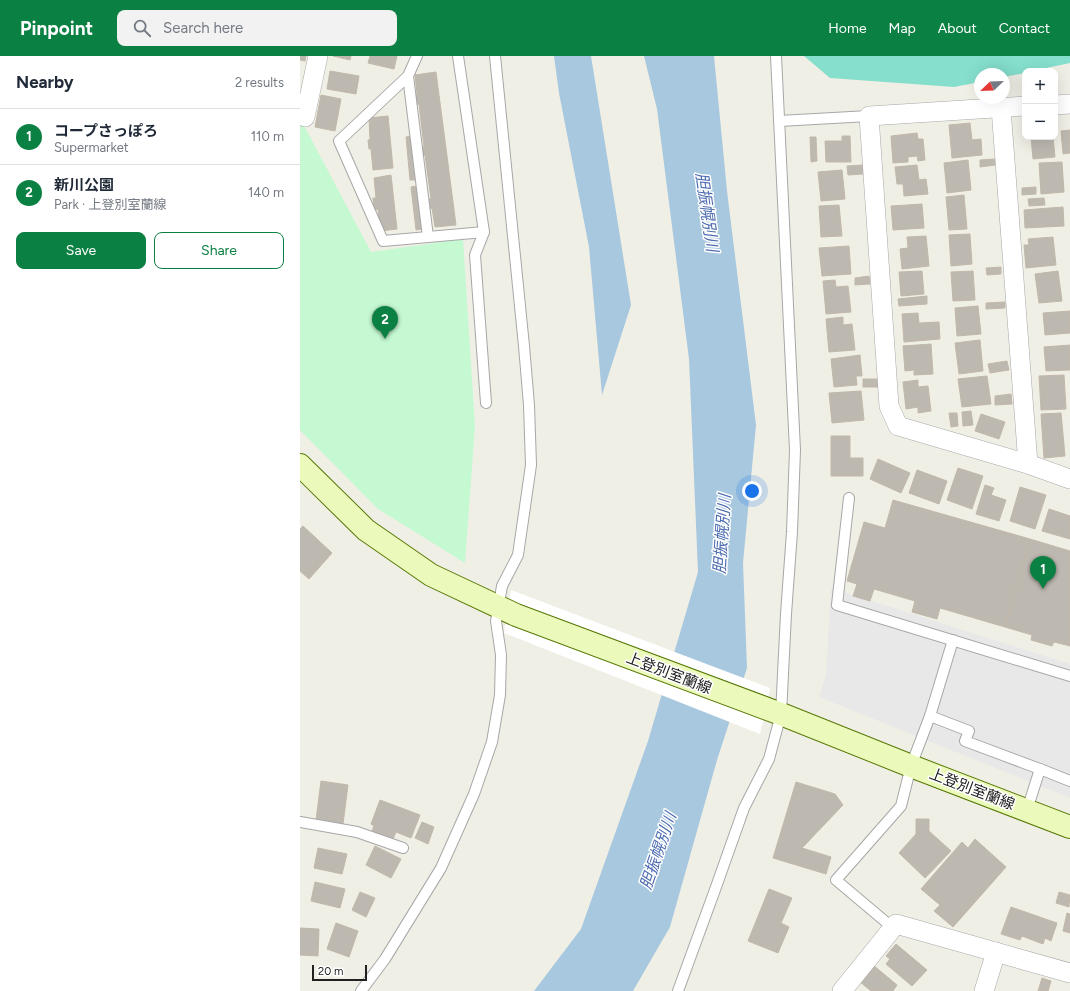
<!DOCTYPE html>
<meta charset="utf-8">
<style>
body{margin:0;font-family:Figtree,"Noto Sans JP",sans-serif;background:#f2f2f3;color:#1f2937}
.controls{position:absolute;right:12px;top:12px;display:grid;overflow:hidden;border-radius:8px;box-shadow:0 4px 16px #0002}
.controls button{width:36px;height:36px;display:grid;place-items:center;padding:0;border:0;border-bottom:1px solid #e0e1e3;background:#fff;color:#1f2937;font:20px sans-serif}
.compass{position:absolute;left:674px;top:12px;width:36px;height:36px;border-radius:50%;background:#fff;box-shadow:0 4px 16px #0002;rotate:247deg}
.scale{position:absolute;left:12px;bottom:10px;width:55px;box-sizing:border-box;padding-left:4px;border:2px solid #202020;border-top:0;font-size:11px;line-height:14px;white-space:nowrap;color:#202020;-webkit-text-stroke:3px #fff;paint-order:stroke}
.you{position:absolute;left:452px;top:435px;width:14px;height:14px;margin:-10px;border:3px solid #fff;border-radius:50%;background:#1a73e8;box-shadow:0 0 0 6px #1a73e833}
.badge{display:grid;place-items:center;width:26px;height:26px;border-radius:50%;background:#0b8043;color:#fff;font-size:13px;font-weight:700}
.pin{position:absolute;translate:-50% -33px;filter:drop-shadow(0 1px 2px #0008)}
.pin::after{content:'';position:absolute;top:21px;width:14px;height:12px;background:inherit;clip-path:polygon(0 0,100% 0,50% 100%)}
.list{margin:0;padding:0;list-style:none}
h2{display:flex;justify-content:space-between;align-items:center;height:52px;margin:0;padding:0 16px;font-size:17px}
h2 small{font-size:13px;font-weight:400;color:#747a83}
.list li{display:grid;grid-template-columns:26px 1fr auto;gap:12px;align-items:center;box-sizing:border-box;height:56px;padding:0 16px;border-top:1px solid #e0e1e3}
.list b{display:block;font-size:15px;white-space:nowrap}
.list p{margin:0;font-size:13px;white-space:nowrap;color:#747a83}
.list em{font-size:13px;font-style:normal;color:#747a83}
.actions{display:flex;gap:8px;padding:12px 16px}
.actions a{flex:1;padding:9px 0;border:1px solid #0b8043;border-radius:8px;text-align:center;font-size:14px;color:#0b8043}
.actions .main{background:#0b8043;color:#fff}
.icon{flex:none;width:22px;height:22px;fill:none;stroke:currentColor;stroke-width:2;stroke-linecap:round;stroke-linejoin:round}
.map{position:relative;flex:none;width:770px;height:935px;overflow:hidden}
header{display:flex;align-items:center;gap:24px;box-sizing:border-box;height:56px;padding:0 20px;background:#0b8043;color:#fff}
header strong{font-size:19px}
nav{display:flex;gap:22px;margin-inline-start:auto;font-size:14px}
.search{width:280px;height:36px;background:#f2f2f3;display:flex;align-items:center;gap:10px;box-sizing:border-box;padding:0 14px;border-radius:8px;color:#747a83;font-size:15px}
main{display:flex}
aside{flex:1;background:#fff}
.map>svg:first-child{display:block}
</style>
<header>
<strong>Pinpoint</strong>
<div class="search"><svg class="icon" aria-label="search" viewBox="0 0 24 24"><circle cx="10" cy="10" r="6"/><path d="M15 15l6 6"/></svg>Search here</div>
<nav><a>Home</a><a>Map</a><a>About</a><a>Contact</a></nav>
</header>
<main>
<aside>
<h2>Nearby<small>2 results</small></h2>
<ul class="list">
<li><span class="badge">1</span><div><b>コープさっぽろ</b><p>Supermarket</p></div><em>110 m</em></li>
<li><span class="badge">2</span><div><b>新川公園</b><p>Park · 上登別室蘭線</p></div><em>140 m</em></li>
</ul>
<div class="actions"><a class="main">Save</a><a>Share</a></div>
</aside>
<div class="map">
<svg width="770" height="935" viewBox="0 0 770 935">
<rect width="100%" height="100%" fill="#f0efe6"/>
<polygon fill="#c4f9d2" points="0,62 71,196 163,183 175,370 165,507 78,453 0,374"/>
<polygon fill="#85dfcc" points="504,0 770,0 770,7 732,15 725,15 725,17 704,21 704,18 680,18 680,26 654,31 530,22"/>
<polygon fill="#e8e8e8" points="531,532 770,608 770,742 519,641 526,618"/>
<g fill="#a7c8de">
<polygon points="254,0 291,0 331,249 302,339 289,191 259,37"/>
<polygon points="344,0 414,0 427,135 456,369 443,507 447,612 417,704 370,871 333,935 234,935 281,873 348,685 398,516 389,303 357,53"/>
</g>
<polygon fill="#fff" points="211,534 470,632 460,678 204,577"/>
<g fill="#bdb8b0" stroke="#c2b8a9">
<polygon points="0,0 6,0 5,5 0,4"/>
<polygon points="33,0 51,0 50,4"/>
<polygon points="70,0 97,0 94,13 68,7"/>
<polygon points="30,15 59,20 56,38 27,33"/>
<polygon points="136,16 156,169 135,171 132,152 129,153 128,143 131,143 125,99 122,100 121,91 124,91 119,48 115,49 113,39 117,38 115,19"/>
<polygon points="21,39 41,43 35,75 15,71"/>
<polygon points="88,60 93,112 73,114 71,93 69,93 68,84 70,84 69,62"/>
<polygon points="670,67 672,84 681,83 682,99 652,102 649,69"/>
<polygon points="770,74 770,97 763,98 761,75"/>
<polygon points="617,77 618,83 623,83 625,104 618,105 617,100 608,101 608,106 593,107 591,80"/>
<polygon points="110,80 115,124 110,124 106,81"/>
<polygon points="542,80 550,80 551,106 526,106 525,85 542,85"/>
<polygon points="510,81 516,81 517,105 511,106"/>
<polygon points="731,81 753,81 755,101 733,103"/>
<polygon points="695,103 695,109 680,111 680,104"/>
<polygon points="668,104 671,134 647,137 644,107"/>
<polygon points="762,106 764,136 741,138 739,107"/>
<polygon points="562,109 563,118 548,119 547,110"/>
<polygon points="617,109 619,124 626,123 628,138 604,140 603,128 597,128 595,111"/>
<polygon points="542,114 545,143 521,145 518,116"/>
<polygon points="91,119 97,173 80,175 78,153 74,154 73,142 76,142 74,122"/>
<polygon points="117,130 122,173 116,174 111,131"/>
<polygon points="736,131 736,138 722,139 722,132"/>
<polygon points="664,139 667,173 649,174 646,141"/>
<polygon points="744,142 745,149 729,150 728,143"/>
<polygon points="622,148 624,172 593,174 591,150"/>
<polygon points="539,149 542,180 521,181 519,150"/>
<polygon points="763,151 764,170 725,172 724,154"/>
<polygon points="670,178 672,208 651,210 649,179"/>
<polygon points="626,180 629,210 602,213 600,193 608,192 607,181"/>
<polygon points="753,181 756,209 726,212 724,189 729,189 728,183"/>
<polygon points="549,190 551,218 522,220 519,192"/>
<polygon points="701,211 701,218 687,219 686,212"/>
<polygon points="622,215 624,238 601,240 599,216"/>
<polygon points="673,215 675,244 653,245 651,216"/>
<polygon points="758,215 762,245 739,247 735,218"/>
<polygon points="569,220 570,228 555,229 555,222"/>
<polygon points="535,224 536,231 548,230 551,256 526,258 523,225"/>
<polygon points="627,240 627,248 599,250 598,243"/>
<polygon points="705,246 705,252 686,253 686,247"/>
<polygon points="678,250 681,278 657,280 655,252"/>
<polygon points="770,255 770,277 745,279 743,257"/>
<polygon points="618,257 619,267 639,266 640,283 604,286 602,258"/>
<polygon points="543,261 543,269 552,268 555,294 529,296 526,263"/>
<polygon points="680,284 683,315 659,318 655,287"/>
<polygon points="631,288 633,318 614,319 614,314 605,315 603,290"/>
<polygon points="770,289 770,314 746,315 744,291"/>
<polygon points="560,299 562,320 556,320 557,329 534,331 531,303"/>
<polygon points="707,305 709,314 690,317 688,308"/>
<polygon points="764,319 766,353 741,354 739,320"/>
<polygon points="687,320 691,348 662,351 658,323"/>
<rect x="563" y="323" width="16" height="8"/>
<polygon points="618,324 618,331 628,330 631,355 618,357 618,351 606,353 603,326"/>
<polygon points="561,335 564,364 532,367 529,337"/>
<polygon points="711,338 712,348 695,349 695,340"/>
<polygon points="671,355 673,369 663,370 662,356"/>
<polygon points="649,357 657,357 658,370 651,371"/>
<polygon points="761,357 765,400 744,402 741,358"/>
<polygon points="681,358 705,366 699,383 675,375"/>
<polygon points="531,380 550,380 550,402 563,402 563,420 531,420"/>
<polygon points="578,403 610,417 601,437 570,423"/>
<polygon points="658,412 683,420 672,453 647,444"/>
<polygon points="617,414 647,425 639,448 609,437"/>
<polygon points="685,429 694,432 691,439 706,444 699,465 676,458"/>
<polygon points="720,431 746,439 735,473 710,465"/>
<polygon points="593,444 730,483 705,571 640,552 637,563 612,556 615,545 574,533 570,545 553,540 557,528 547,525 564,466 585,472"/>
<polygon points="749,453 770,460 770,483 742,475"/>
<polygon points="3,470 32,497 9,523 0,515 0,473"/>
<polygon points="730,483 770,495 770,590 754,586 752,590 731,584 732,579 705,571"/>
<polygon points="21,725 48,729 43,768 16,764"/>
<polygon points="496,726 535,738 543,749 502,792 531,801 526,818 473,802"/>
<polygon points="80,744 120,759 111,782 96,776 93,783 72,775 74,770 71,768"/>
<polygon points="616,763 629,763 629,775 651,795 625,822 599,797 616,778"/>
<polygon points="122,766 134,771 128,788 115,782"/>
<polygon points="675,783 706,811 653,871 634,855 640,849 621,833 662,786 668,792"/>
<polygon points="75,790 101,803 91,822 66,809"/>
<polygon points="18,792 47,798 42,818 14,812"/>
<polygon points="15,826 45,833 40,852 11,845"/>
<polygon points="469,833 492,842 481,867 489,871 478,897 448,885"/>
<polygon points="60,836 75,842 66,861 52,854"/>
<polygon points="759,836 770,839 769,851 756,847"/>
<polygon points="711,851 757,867 751,885 745,882 743,888 722,880 720,884 701,878"/>
<polygon points="767,857 770,858 770,877 763,875"/>
<polygon points="36,867 58,875 49,901 27,893"/>
<polygon points="0,872 19,873 18,900 0,899"/>
<polygon points="596,888 627,914 612,930 586,908 590,903 586,900"/>
<polygon points="573,909 597,929 593,935 571,935 559,925"/>
<polygon points="742,922 751,925 748,935 738,935"/>
</g>
<g fill="none" stroke-linecap="round" stroke-linejoin="round">
<defs>
<g id="service">
<polyline points="117,0 108,20 128,181 184,176"/>
<polyline points="158,0 184,176 175,199 186,347"/>
<polyline points="108,20 39,85 83,185 128,181"/>
<polyline points="479,65 569,60"/>
<polyline points="549,442 537,549 770,620"/>
<polyline points="630,660 653,584"/>
<polyline points="727,754 740,713 770,725"/>
<polyline points="0,766 57,776 103,792"/>
<polyline points="593,872 536,824 601,750 611,710 630,660 669,675 665,685 740,713"/>
<polyline points="61,935 85,903 141,812 174,738 192,686 200,639 201,599 196,565 202,530 218,499 231,409 229,349 224,290 195,0"/>
<polyline points="378,935 416,831 444,752 469,703 481,658 486,558 492,476 495,394 476,0"/>
</g>
<g id="minor">
<polyline points="755,49 770,48"/>
<polyline points="725,50 569,60 589,350 598,370 728,408 770,423"/>
<polyline points="701,52 728,408"/>
<polyline points="5,61 18,0"/>
<polyline points="542,935 596,868 770,917"/>
<polyline points="684,935 696,896"/>
</g>
<polyline id="secondary" points="0,409 66,474 131,519 216,559 481,658 611,710 770,771"/>
</defs>
<use href="#service" stroke="#a7a7a7" stroke-width="12"/>
<use href="#minor" stroke="#a7a7a7" stroke-width="20"/>
<use href="#secondary" stroke="#577905" stroke-width="24"/>
<use href="#service" stroke="#fff" stroke-width="10"/>
<use href="#minor" stroke="#fff" stroke-width="19"/>
<use href="#secondary" stroke="#ebfabb" stroke-width="22"/>
</g>
<g text-anchor="middle" dominant-baseline="central" stroke-width="3" stroke-linejoin="round" paint-order="stroke">
<g font-size="15" fill="#202020" stroke="#fff">
<text transform="translate(369 617) rotate(21)">上登別室蘭線</text>
<text transform="translate(672 733) rotate(21)">上登別室蘭線</text>
</g>
<g font-size="16" font-style="italic" fill="#4c6cb0" stroke="#fff">
<text transform="translate(407 156) rotate(82)">胆振幌別川</text>
<text transform="translate(422 478) rotate(-86)">胆振幌別川</text>
<text transform="translate(358 795) rotate(-71)">胆振幌別川</text>
</g>
</g>
</svg>
<div class="controls">
<button>+</button>
<button>−</button>
</div>
<svg class="compass" viewBox="-18 -18 36 36"><path d="M0-13l5 13h-10z" fill="#e53935"/><path d="M0 13l5-13h-10z" fill="#747a83"/></svg>
<div class="scale">20 m</div>
<div class="you"></div>
<div class="pin badge" style="left:743px;top:533px">1</div>
<div class="pin badge" style="left:85px;top:283px">2</div>
</div>
</main>
